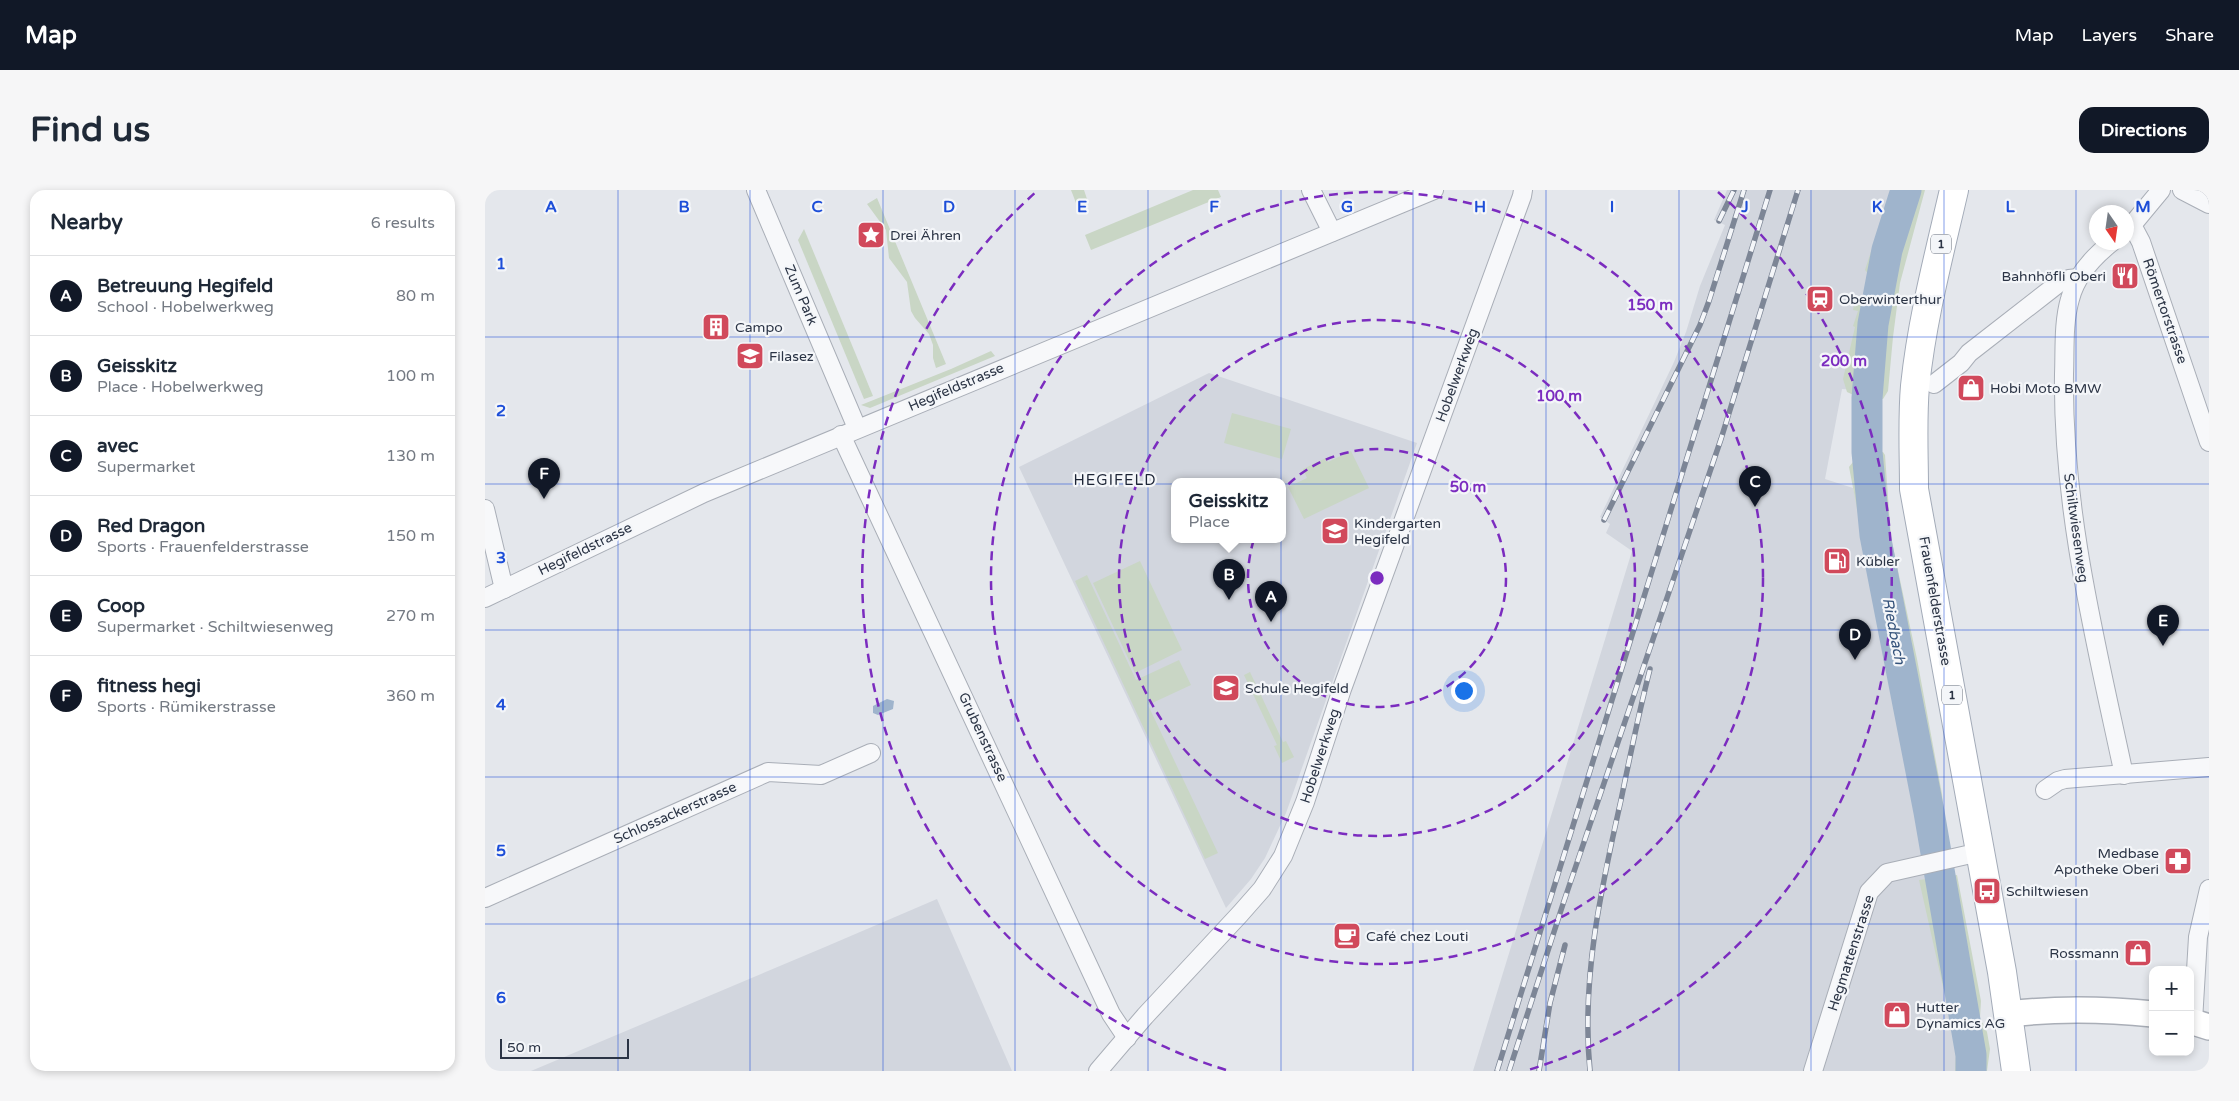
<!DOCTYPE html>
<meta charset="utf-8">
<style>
body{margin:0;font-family:"Varela Round",sans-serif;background:#f6f6f7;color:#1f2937}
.controls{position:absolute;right:15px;bottom:15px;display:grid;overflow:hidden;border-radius:10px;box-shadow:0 2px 8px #0003}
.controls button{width:45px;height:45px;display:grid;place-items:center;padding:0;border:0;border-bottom:1px solid #e0e1e3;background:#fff;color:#1f2937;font:25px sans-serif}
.compass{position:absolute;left:1604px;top:15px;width:45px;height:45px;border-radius:50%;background:#fff;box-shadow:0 2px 8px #0003;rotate:167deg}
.scale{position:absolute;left:15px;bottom:12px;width:129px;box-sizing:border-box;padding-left:5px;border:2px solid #2b3445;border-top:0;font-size:14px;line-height:18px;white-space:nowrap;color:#2b3445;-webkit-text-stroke:4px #f4f6f9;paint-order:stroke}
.you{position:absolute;left:978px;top:500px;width:18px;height:18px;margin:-12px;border:4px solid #fff;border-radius:50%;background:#1a73e8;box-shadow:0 0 0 8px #1a73e833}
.badge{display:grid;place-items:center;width:32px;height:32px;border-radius:50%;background:#111827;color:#fff;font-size:16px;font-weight:700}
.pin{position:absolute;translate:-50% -41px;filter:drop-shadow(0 1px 2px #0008)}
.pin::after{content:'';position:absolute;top:26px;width:18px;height:15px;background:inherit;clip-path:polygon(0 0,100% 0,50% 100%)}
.popup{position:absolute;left:686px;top:288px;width:115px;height:65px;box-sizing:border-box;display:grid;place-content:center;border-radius:10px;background:#fff;filter:drop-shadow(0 1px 4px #0005);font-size:16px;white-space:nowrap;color:#747a83}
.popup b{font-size:19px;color:#1f2937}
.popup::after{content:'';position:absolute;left:50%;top:100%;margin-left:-10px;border:10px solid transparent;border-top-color:#fff}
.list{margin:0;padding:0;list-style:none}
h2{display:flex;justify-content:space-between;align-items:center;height:65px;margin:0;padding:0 20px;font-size:21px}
h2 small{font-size:16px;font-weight:400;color:#747a83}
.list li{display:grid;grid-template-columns:32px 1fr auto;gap:15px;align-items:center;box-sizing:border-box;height:80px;padding:0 20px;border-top:1px solid #e0e1e3}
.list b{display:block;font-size:19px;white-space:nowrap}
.list p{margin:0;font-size:16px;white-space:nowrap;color:#747a83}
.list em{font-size:16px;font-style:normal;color:#747a83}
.map{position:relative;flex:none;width:1724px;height:881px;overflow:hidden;border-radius:15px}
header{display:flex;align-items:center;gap:30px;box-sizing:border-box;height:70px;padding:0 25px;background:#111827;color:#fff}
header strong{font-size:24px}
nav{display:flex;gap:28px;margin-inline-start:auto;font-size:18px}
.intro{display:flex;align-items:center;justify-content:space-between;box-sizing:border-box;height:120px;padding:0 30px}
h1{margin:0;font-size:35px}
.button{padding:12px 22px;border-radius:15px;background:#111827;color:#fff;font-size:18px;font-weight:700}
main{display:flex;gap:30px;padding:0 30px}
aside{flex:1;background:#fff;border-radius:15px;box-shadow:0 2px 8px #0003}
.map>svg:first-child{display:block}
</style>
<header>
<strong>Map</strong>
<nav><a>Map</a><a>Layers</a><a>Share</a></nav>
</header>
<div class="intro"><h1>Find us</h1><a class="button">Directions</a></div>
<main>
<aside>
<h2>Nearby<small>6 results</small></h2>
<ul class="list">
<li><span class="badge">A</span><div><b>Betreuung Hegifeld</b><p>School · Hobelwerkweg</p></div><em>80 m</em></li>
<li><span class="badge">B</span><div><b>Geisskitz</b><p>Place · Hobelwerkweg</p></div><em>100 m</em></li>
<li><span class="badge">C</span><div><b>avec</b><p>Supermarket</p></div><em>130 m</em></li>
<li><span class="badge">D</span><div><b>Red Dragon</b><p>Sports · Frauenfelderstrasse</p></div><em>150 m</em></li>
<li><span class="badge">E</span><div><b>Coop</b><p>Supermarket · Schiltwiesenweg</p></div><em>270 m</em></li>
<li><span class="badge">F</span><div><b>fitness hegi</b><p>Sports · Rümikerstrasse</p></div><em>360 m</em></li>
</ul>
</aside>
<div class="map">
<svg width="1724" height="881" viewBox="0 0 1724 881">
<rect width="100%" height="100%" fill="#e4e7ec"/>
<g fill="#d2d6de" fill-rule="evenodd">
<polygon points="1242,0 1408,0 1371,200 1357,199 1340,289 1368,298 1444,622 1486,865 1486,881 988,881 1147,361 1121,343 1125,334 1115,327 1189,172 1201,142 1215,96 1240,35 1229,30"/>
<path d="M724,183L932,253L801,623L780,668L766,689L741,718L534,277ZM690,291H798V349H690Z"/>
<polygon points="452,709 527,881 46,881 340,757"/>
</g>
<g fill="#c9d6c5">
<polygon points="586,0 599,0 602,9 591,13"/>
<polygon points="708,0 733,0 736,7 606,60 600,45"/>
<polygon points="1406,0 1440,0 1415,93 1408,147 1403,201 1398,209 1377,209 1362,202 1358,189 1370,137 1368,136 1373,121 1368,120 1370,112 1377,109 1384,85 1380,80"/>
<polygon points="392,8 461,174 451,178 448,168 448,155 444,144 430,128 426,121 422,92 404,68 401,40 382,14"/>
<polygon points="319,39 388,206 379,209 313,50"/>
<polygon points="506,161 510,166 385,218 376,215 466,179"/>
<polygon points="747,223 806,239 797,269 739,253"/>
<polygon points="866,261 884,298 819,329 803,297 822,288 818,279 841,268 843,272"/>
<polygon points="1376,262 1398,262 1400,265 1406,348 1432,469 1457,604 1462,650 1441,654 1436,650 1364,277"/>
<polygon points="655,371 697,460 650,483 608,393"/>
<polygon points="602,385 651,490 694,470 706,495 663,515 733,663 720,669 590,391"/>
<polygon points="765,482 798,552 801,551 809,567 797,573 789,556 792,555 759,485"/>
<polygon points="1472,685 1496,811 1495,828 1502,842 1505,859 1502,881 1470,881 1471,864 1463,819 1434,690"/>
</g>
<polygon fill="#9fb4cc" points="402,509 409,511 408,519 393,525 388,523 388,516"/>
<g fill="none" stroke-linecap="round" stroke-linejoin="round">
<polyline stroke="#9fb4cc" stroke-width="31" points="1421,0 1402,60 1388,134 1382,208 1382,262 1390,345 1444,622 1486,865 1486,881"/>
<defs>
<g id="minor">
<polyline points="271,0 372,238"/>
<polyline points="826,0 847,42"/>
<polyline points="1676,0 1647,35 1656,52 1724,252"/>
<polyline points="1697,0 1724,14"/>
<path d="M1627,52C1608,67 1591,85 1585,109C1578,133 1580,160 1579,184C1577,320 1611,453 1639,585"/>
<polyline points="1449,194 1476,173 1484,163 1574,93 1584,89 1593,88"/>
<polyline points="356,245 611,792 626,824 642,848"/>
<polyline points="0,319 19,399"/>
<polyline points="0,408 219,303 949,0"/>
<polyline points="1560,600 1573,591 1580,589 1724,577"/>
<polyline points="0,708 283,582 336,585 386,563"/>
<polyline points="1708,831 1713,747 1724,699"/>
<polyline points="613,881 660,826 755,724 777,699 798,666 820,612 857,499 1037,6 1038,0"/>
<polyline points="1328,881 1384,702 1402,683 1495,662"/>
</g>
<g id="secondary">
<path d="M1525,824C1574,818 1618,819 1668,824"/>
<polyline points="1705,831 1724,837"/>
</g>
<path id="primary" d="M1469,0C1454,65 1437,129 1430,196C1427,230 1429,265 1429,299L1517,782L1531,881"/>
</defs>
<use href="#minor" stroke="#a9aeb7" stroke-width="20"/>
<use href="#secondary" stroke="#a9aeb7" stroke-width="28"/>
<use href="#primary" stroke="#a3abb8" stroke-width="30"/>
<use href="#minor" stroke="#f7f8fa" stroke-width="18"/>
<use href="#secondary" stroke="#fff" stroke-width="25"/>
<use href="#primary" stroke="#fff" stroke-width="28"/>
<defs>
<g id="rail">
<polyline points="1234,31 1249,0"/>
<polyline points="1119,330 1215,135 1224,111 1259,0"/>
<polyline points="1012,881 1285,0"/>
<polyline points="1024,881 1079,711 1236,249 1313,0"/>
<polyline points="1054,881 1065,813 1080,755"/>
<path d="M1105,881C1096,789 1116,699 1136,610C1145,566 1154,522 1165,479"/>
</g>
</defs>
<use href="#rail" stroke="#7d8696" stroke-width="5.5"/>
<use href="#rail" stroke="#f4f6f9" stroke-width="4" stroke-dasharray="11" stroke-linecap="butt"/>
</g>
<path fill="none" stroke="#1d4ed8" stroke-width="1" stroke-opacity="0.55" d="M133,0V881M265,0V881M398,0V881M530,0V881M663,0V881M796,0V881M928,0V881M1061,0V881M1194,0V881M1326,0V881M1459,0V881M1591,0V881M0,147H1724M0,294H1724M0,440H1724M0,587H1724M0,734H1724"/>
<g fill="none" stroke="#7b2cbf" stroke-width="2.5" stroke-dasharray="9 6">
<circle cx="892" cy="388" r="129"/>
<circle cx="892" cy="388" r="258"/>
<circle cx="892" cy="388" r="386"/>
<path d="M741 880A515 515 0 0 1 551 2M1233 2A515 515 0 0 1 1043 880"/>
</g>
<defs>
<symbol id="sight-square" viewBox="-11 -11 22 22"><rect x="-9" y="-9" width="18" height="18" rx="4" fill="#d1495b" stroke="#f4f6f9"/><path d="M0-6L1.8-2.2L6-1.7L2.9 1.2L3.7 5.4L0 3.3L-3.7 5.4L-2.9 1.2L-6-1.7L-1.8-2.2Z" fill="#fff"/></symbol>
<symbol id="restaurant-square" viewBox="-11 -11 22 22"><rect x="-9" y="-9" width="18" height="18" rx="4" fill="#d1495b" stroke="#f4f6f9"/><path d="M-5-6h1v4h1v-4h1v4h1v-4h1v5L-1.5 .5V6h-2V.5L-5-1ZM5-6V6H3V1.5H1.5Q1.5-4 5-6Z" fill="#fff"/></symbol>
<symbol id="station-square" viewBox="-11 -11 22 22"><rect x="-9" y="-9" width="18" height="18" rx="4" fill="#d1495b" stroke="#f4f6f9"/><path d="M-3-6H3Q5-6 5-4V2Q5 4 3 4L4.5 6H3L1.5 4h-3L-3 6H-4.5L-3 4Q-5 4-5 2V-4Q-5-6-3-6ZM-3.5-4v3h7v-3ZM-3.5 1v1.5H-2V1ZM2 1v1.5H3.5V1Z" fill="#fff"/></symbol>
<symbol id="building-square" viewBox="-11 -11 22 22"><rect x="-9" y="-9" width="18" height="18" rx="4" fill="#d1495b" stroke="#f4f6f9"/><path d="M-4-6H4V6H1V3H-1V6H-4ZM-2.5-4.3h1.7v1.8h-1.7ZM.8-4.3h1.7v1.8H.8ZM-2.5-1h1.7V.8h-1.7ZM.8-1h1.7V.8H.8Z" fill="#fff"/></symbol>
<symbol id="school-square" viewBox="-11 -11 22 22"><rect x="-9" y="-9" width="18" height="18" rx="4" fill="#d1495b" stroke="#f4f6f9"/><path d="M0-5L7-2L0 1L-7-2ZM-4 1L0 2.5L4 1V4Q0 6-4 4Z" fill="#fff"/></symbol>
<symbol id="shop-square" viewBox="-11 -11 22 22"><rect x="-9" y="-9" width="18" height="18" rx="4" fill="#d1495b" stroke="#f4f6f9"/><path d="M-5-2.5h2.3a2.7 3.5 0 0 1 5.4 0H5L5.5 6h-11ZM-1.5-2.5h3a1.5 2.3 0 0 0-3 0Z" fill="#fff"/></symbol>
<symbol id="fuel-square" viewBox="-11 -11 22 22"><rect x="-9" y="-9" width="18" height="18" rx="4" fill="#d1495b" stroke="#f4f6f9"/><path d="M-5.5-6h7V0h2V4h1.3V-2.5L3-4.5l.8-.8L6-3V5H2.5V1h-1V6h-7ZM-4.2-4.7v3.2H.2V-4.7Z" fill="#fff"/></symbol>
<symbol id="pharmacy-square" viewBox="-11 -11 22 22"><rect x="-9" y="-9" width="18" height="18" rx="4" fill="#d1495b" stroke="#f4f6f9"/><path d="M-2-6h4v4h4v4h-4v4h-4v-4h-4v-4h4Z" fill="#fff"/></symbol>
<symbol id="bus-square" viewBox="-11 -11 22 22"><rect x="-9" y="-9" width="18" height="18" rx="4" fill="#d1495b" stroke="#f4f6f9"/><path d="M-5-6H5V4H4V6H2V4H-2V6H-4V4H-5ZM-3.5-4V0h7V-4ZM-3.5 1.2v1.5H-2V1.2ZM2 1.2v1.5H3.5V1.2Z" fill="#fff"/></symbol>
<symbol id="cafe-square" viewBox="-11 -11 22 22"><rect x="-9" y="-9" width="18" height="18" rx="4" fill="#d1495b" stroke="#f4f6f9"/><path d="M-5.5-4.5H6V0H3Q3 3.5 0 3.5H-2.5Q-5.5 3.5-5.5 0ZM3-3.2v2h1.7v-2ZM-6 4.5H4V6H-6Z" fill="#fff"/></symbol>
</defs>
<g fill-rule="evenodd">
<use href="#sight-square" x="370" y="29" width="32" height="32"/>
<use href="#restaurant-square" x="1624" y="70" width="32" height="32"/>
<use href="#station-square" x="1319" y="93" width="32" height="32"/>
<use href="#building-square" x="215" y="121" width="32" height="32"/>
<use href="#school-square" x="249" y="150" width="32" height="32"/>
<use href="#shop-square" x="1470" y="182" width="32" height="32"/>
<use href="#school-square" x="834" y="325" width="32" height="32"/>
<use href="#fuel-square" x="1336" y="355" width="32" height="32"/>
<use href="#school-square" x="725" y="482" width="32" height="32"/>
<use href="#pharmacy-square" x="1677" y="655" width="32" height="32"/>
<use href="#bus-square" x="1486" y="685" width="32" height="32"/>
<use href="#cafe-square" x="846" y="730" width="32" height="32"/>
<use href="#shop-square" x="1637" y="747" width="32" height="32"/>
<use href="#shop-square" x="1396" y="809" width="32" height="32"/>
</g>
<g text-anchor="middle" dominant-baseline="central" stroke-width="4.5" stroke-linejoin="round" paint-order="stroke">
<g fill="#f4f6f9" stroke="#676e7b" stroke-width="1">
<rect x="1446" y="44.5" width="20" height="19" rx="4"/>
<rect x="1457" y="495.5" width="20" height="19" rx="4"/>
</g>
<g font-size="12" font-weight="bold" fill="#2b3445">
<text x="1456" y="54">1</text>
<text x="1467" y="505">1</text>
</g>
<g font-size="14" fill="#2b3445" stroke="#f4f6f9" text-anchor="start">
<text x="405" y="45">Drei Ähren</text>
<text x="1621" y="86" text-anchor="end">Bahnhöfli Oberi</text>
<text x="1354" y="109">Oberwinterthur</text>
<text x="250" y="137">Campo</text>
<text x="284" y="166">Filasez</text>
<text x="1505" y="198">Hobi Moto BMW</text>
<text x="869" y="333">Kindergarten<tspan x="869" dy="16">Hegifeld</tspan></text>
<text x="1371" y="371">Kübler</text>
<text x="760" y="498">Schule Hegifeld</text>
<text x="1674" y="663" text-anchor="end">Medbase<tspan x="1674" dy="16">Apotheke Oberi</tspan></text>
<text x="1521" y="701">Schiltwiesen</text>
<text x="881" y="746">Café chez Louti</text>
<text x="1634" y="763" text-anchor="end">Rossmann</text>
<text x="1431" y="817">Hutter<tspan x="1431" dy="16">Dynamics AG</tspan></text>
</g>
<g font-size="14" fill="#2b3445" stroke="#f4f6f9">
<text transform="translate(316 105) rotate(67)">Zum Park</text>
<text transform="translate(1680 121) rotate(71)">Römertorstrasse</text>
<text transform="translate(972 185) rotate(-70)">Hobelwerkweg</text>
<text transform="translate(471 197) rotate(-23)">Hegifeldstrasse</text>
<text transform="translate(1591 338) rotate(82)">Schiltwiesenweg</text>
<text transform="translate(100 359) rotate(-26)">Hegifeldstrasse</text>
<text transform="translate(1450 411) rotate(80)">Frauenfelderstrasse</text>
<text transform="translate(498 547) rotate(65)">Grubenstrasse</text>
<text transform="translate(835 566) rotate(-72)">Hobelwerkweg</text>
<text transform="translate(190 623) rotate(-24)">Schlossackerstrasse</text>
<text transform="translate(1366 763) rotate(-72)">Hegmattenstrasse</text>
</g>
<g font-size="15" letter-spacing="1" fill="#1d2536" stroke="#f4f6f9">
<text x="630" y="290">HEGIFELD</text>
</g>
<g font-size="15" font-style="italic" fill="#34527a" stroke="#f4f6f9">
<text transform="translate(1409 441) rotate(79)">Riedbach</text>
</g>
</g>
<g font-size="16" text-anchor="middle" font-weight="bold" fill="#1d4ed8" stroke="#f4f6f9" stroke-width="4.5" stroke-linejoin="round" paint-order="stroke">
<text x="66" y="22">A</text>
<text x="199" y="22">B</text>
<text x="332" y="22">C</text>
<text x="464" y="22">D</text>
<text x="597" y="22">E</text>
<text x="729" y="22">F</text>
<text x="862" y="22">G</text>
<text x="995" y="22">H</text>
<text x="1127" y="22">I</text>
<text x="1260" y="22">J</text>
<text x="1392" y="22">K</text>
<text x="1525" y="22">L</text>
<text x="1658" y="22">M</text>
<text x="16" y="79">1</text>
<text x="16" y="226">2</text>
<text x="16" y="373">3</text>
<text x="16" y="520">4</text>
<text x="16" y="666">5</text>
<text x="16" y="813">6</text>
</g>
<circle cx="892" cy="388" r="8" fill="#7b2cbf" stroke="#f4f6f9" stroke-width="2.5"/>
<g font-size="15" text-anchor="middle" font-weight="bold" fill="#7b2cbf" stroke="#f4f6f9" stroke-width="4.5" stroke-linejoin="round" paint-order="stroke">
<text x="1165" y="120">150 m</text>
<text x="1359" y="176">200 m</text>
<text x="1074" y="211">100 m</text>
<text x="983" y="302">50 m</text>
</g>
</svg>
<div class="controls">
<button>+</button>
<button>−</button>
</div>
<svg class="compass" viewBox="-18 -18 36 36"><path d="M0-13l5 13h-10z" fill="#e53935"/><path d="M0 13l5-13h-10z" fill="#747a83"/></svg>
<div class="scale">50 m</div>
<div class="you"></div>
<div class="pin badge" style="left:786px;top:432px">A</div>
<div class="pin badge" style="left:744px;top:410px">B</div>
<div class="popup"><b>Geisskitz</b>Place</div>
<div class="pin badge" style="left:1270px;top:317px">C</div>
<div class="pin badge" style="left:1370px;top:470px">D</div>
<div class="pin badge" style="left:1678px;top:456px">E</div>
<div class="pin badge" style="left:59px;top:309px">F</div>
</div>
</main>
